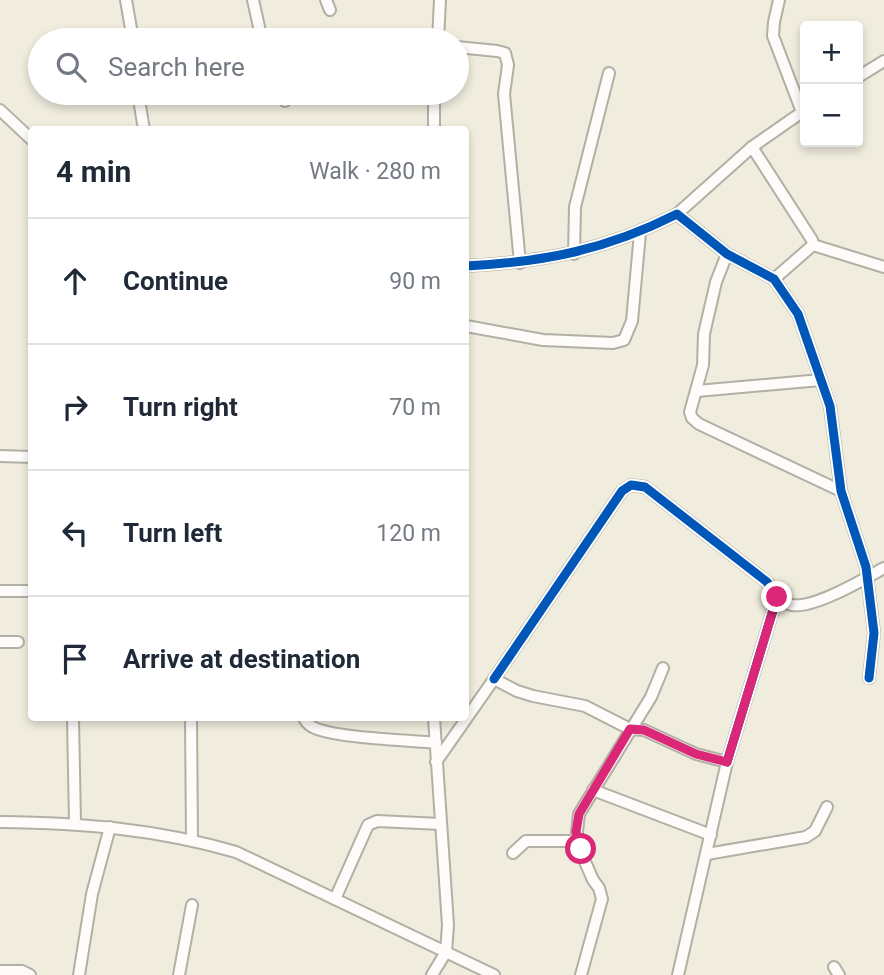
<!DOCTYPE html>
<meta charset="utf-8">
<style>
body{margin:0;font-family:Roboto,sans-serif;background:#f6f6f7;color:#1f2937}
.controls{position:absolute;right:21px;top:21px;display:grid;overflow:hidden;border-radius:7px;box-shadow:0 4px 10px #0003}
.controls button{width:63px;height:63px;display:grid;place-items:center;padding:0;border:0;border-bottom:2px solid #e0e1e3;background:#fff;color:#1f2937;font:35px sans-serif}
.stop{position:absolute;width:21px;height:21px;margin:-16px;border:5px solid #db2777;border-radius:50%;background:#fff}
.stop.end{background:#db2777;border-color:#fff;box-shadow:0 2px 7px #0008}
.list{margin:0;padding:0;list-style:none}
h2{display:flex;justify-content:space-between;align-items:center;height:91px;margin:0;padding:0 28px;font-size:30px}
h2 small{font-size:23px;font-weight:400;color:#747a83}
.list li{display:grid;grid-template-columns:46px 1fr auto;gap:21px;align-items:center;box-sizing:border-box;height:126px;padding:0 28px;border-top:2px solid #e0e1e3}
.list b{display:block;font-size:26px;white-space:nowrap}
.list em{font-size:23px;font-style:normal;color:#747a83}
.icon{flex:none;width:38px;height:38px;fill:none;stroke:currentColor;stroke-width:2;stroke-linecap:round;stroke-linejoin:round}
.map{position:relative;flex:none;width:884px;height:975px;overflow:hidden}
.search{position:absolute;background:#fff;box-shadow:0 4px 10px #0003;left:28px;top:28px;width:441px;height:77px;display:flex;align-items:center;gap:18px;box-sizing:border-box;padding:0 24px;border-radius:38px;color:#747a83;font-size:26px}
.panel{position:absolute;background:#fff;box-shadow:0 4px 10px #0003;left:28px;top:126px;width:441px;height:595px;border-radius:7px}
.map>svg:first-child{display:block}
</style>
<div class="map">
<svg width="884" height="975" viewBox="0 0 884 975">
<rect width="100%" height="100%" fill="#f0edde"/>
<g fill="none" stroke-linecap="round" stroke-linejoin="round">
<defs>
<g id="minor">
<polyline points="126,0 133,40"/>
<polyline points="253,0 262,40"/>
<polyline points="326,0 330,10"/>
<polyline points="779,0 774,22 773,36 802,112"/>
<polyline points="133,38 261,36"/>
<polyline points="438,40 440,0"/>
<polyline points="457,47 497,51 505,53 508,65 504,94 520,263"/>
<polyline points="858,77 884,61"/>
<polyline points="138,93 144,130"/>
<polyline points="282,93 285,101"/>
<polyline points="0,110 32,140"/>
<polyline points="434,130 434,93"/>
<polyline points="752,147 812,240 813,245 774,279"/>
<polyline points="677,214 752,147 805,110"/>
<polyline points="813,245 884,267"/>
<polyline points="574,254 575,207 609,73"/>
<polyline points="727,254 716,282 704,334 703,365 690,412 692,418 699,424 841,491"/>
<path d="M466,266C544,262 606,250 677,214L727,254L774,279L798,314L830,406L841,491L866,567L874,633L869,678"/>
<polyline points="466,326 543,340 613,343 624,340 632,321 640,233"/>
<polyline points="697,391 821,380"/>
<polyline points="0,456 32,457"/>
<polyline points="0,591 28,591"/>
<path d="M777,597C782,600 786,604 792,605C814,609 864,579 884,568"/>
<polyline points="0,642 18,642"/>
<polyline points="494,679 622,491 631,485 645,487 767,582 777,597 727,762"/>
<polyline points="73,718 75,823"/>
<polyline points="191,718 192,839"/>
<path d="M304,718C305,720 308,724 311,726C328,738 410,740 436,743"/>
<polyline points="436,762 494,679 517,691 533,696 585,706 630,729 644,730 696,754 727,762 678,975"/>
<polyline points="593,790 711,835"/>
<path d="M0,822C82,823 157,829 236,852L494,975"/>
<polyline points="513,853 526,841 576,841"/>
<polyline points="707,854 806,837 815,831 827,807"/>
<polyline points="335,899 368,825 377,821 441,824"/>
<polyline points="834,967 839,975"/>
<polyline points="0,971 22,971 30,975"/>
<polyline points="79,975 92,894 110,827"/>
<polyline points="179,975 192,905"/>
<polyline points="432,975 446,952 448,925 434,718"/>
<polyline points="581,975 602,899 599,888 593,880 576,841 579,814 651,697 663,668"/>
</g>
</defs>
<use href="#minor" stroke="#b2afa4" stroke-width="14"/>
<use href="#minor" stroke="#fdfcfa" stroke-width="10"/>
<defs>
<g id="cycleway">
<path d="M466,266C544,262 606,250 677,214L727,254L774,279L798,314L830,406L841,491L866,567L874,633L869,678"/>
<polyline points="494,679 622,491 631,485 645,487 767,582 777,597 727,762"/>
</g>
</defs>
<use href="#cycleway" stroke="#fff" stroke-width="13"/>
<use href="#cycleway" stroke="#0057b8" stroke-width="9"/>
</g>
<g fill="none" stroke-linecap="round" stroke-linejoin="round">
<polyline stroke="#db2777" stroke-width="9" points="581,849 576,832 579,814 630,729 644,730 696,754 727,762 777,597"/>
</g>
</svg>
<div class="controls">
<button>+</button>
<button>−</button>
</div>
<div class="stop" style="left:581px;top:849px"></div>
<div class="stop end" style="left:777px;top:597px"></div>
<div class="search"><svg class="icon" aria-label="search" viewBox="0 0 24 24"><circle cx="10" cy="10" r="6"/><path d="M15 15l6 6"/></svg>Search here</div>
<section class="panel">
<h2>4 min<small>Walk · 280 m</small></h2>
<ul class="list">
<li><svg class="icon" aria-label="ahead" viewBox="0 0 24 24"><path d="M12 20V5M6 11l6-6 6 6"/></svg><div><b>Continue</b></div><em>90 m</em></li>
<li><svg class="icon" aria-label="right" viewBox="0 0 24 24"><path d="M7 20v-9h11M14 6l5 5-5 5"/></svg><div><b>Turn right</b></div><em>70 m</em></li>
<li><svg class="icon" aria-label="left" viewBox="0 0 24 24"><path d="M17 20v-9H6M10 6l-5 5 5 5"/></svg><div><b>Turn left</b></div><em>120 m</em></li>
<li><svg class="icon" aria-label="arrive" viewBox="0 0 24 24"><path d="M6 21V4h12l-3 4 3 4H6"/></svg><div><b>Arrive at destination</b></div></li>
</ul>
</section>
</div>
